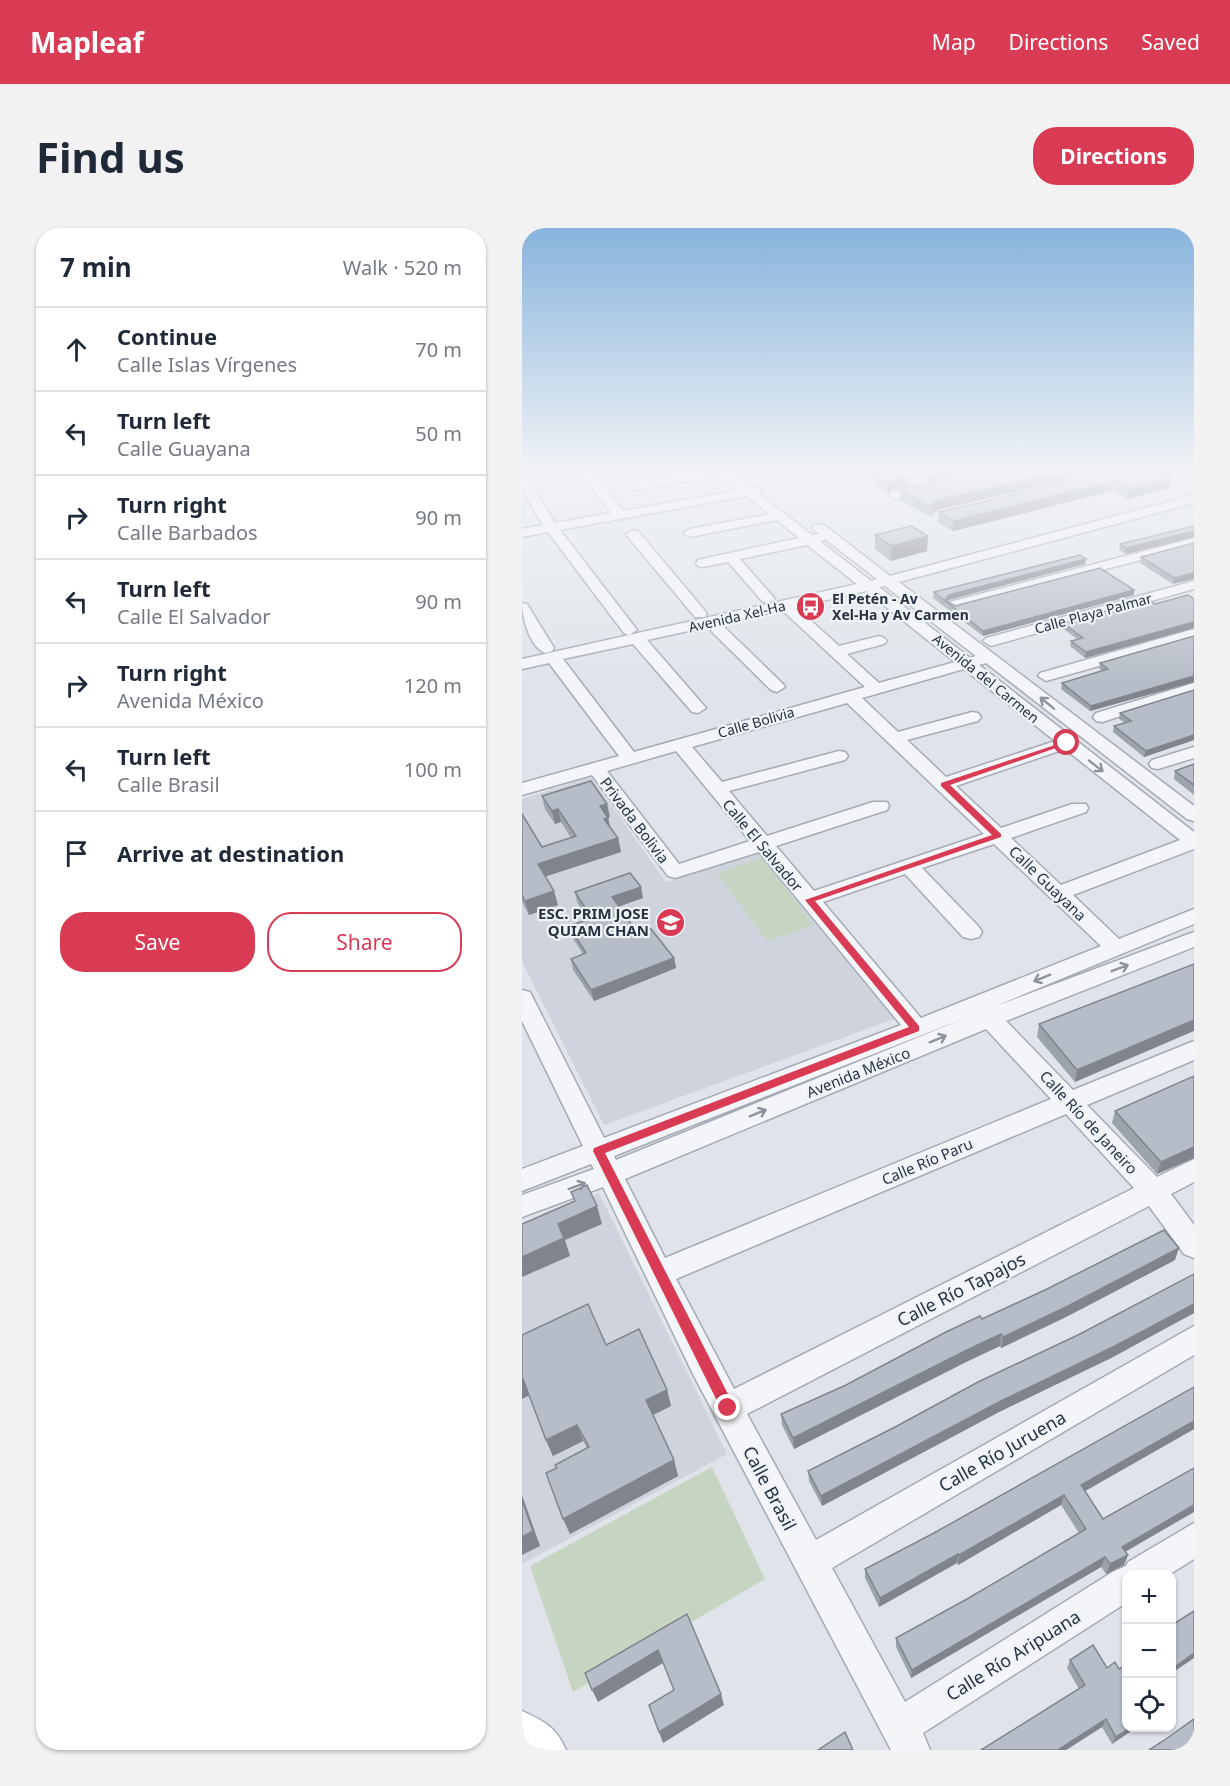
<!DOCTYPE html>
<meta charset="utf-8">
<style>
body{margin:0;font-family:"Noto Sans",sans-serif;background:#f2f2f3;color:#1f2937}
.controls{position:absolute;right:18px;bottom:18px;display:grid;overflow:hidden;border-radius:12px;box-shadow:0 2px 4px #0004}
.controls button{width:54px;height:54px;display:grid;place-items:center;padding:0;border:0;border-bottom:2px solid #e0e1e3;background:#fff;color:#1f2937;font:30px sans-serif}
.stop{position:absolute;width:18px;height:18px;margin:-14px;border:4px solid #d93b54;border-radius:50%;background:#fff}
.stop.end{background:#d93b54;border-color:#fff;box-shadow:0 2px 6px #0008}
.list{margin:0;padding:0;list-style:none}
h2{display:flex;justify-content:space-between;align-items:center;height:78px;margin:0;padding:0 24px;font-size:26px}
h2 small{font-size:20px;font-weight:400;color:#747a83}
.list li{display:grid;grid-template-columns:39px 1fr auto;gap:18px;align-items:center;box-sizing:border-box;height:84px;padding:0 24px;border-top:2px solid #e0e1e3}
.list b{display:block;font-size:22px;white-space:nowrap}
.list p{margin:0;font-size:20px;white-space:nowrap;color:#747a83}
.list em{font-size:20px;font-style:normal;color:#747a83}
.actions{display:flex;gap:12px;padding:18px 24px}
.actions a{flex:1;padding:14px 0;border:2px solid #d93b54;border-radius:24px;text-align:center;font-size:21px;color:#d93b54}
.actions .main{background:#d93b54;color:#fff}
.icon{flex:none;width:33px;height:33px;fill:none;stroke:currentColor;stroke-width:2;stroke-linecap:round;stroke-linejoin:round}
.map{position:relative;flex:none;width:672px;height:1522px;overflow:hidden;border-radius:24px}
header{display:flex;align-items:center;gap:36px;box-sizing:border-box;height:84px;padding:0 30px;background:#d93b54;color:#fff}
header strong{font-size:28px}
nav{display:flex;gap:33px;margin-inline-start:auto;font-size:21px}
.intro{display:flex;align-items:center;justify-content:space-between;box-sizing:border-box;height:144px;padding:0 36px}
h1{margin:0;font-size:42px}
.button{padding:15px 27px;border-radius:24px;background:#d93b54;color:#fff;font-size:21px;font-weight:700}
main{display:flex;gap:36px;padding:0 36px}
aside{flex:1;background:#fff;border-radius:24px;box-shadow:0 2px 4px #0004}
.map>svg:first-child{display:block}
</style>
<header>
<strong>Mapleaf</strong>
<nav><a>Map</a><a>Directions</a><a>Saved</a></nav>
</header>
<div class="intro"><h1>Find us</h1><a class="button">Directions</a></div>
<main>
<aside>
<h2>7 min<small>Walk · 520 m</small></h2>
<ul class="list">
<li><svg class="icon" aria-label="ahead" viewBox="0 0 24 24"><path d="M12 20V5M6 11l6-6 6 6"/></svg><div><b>Continue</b><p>Calle Islas Vírgenes</p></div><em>70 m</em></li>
<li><svg class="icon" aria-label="left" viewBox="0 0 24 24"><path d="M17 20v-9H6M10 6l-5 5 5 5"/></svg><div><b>Turn left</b><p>Calle Guayana</p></div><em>50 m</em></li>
<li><svg class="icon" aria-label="right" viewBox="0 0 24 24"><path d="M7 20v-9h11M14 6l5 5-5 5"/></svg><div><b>Turn right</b><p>Calle Barbados</p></div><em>90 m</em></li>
<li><svg class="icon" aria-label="left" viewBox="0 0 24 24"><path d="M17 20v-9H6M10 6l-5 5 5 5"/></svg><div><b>Turn left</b><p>Calle El Salvador</p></div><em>90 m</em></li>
<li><svg class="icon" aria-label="right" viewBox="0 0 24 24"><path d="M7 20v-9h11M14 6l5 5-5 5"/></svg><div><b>Turn right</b><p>Avenida México</p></div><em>120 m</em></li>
<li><svg class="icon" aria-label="left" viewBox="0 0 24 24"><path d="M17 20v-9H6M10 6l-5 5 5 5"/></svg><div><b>Turn left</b><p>Calle Brasil</p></div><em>100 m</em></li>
<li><svg class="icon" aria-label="arrive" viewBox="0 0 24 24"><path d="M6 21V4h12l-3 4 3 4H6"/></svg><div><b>Arrive at destination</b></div></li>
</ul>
<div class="actions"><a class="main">Save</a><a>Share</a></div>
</aside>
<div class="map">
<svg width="672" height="1522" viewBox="0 0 672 1522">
<rect width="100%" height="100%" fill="#e0e4ea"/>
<g fill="#ced3dd">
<polygon points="69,549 144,654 239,624 375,790 82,897 0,734 0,571"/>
<polygon points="77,965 205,1226 0,1336 0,998"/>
</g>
<g fill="#c6d5c1">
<polygon points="258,242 297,244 289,253 252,250"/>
<polygon points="240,630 292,697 245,713 195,645"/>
<polygon points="190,1239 243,1351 51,1464 8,1338"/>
</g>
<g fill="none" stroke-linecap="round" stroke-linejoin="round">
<defs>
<g id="minor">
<path d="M58,242H70L101,283L217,262L199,248L112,262L106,258L108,255L191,242H207L230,260H238L240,263L237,266L290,307L297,306L290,300L292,297H302L368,348L672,267V275L377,354L672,578V593L665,591L464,435L457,437L672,604V621L551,667L597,711L672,681V696L471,779L672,704V719L484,793L551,862L672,813V832L565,877L635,949L672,931V954L649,966L672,997V1030L662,1026L627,978L225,1186L294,1312L672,1098V1127L310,1340L383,1474L592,1343L604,1338L606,1334L672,1295V1331L648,1346H604V1375L401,1505L408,1522H369L171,1146L81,959L0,989V967L72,941L69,936L0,963V941L61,918L0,793V762L8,764L11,770L82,910L379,797L237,624L153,650L146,648L70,547L0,567V555L97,528L27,435L0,441V431L335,356L285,317L218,331L253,371L246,375L241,374L206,334L181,339L176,338L174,335L176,332L277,310L255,292L168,309L161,305L168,301L247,286L225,268L38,302L115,402L107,407L102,405L26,304L0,309V301L21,297L0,262V248L4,249L33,295L89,285ZM303,311L355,351L349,353L299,314ZM363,358L454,428L448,430L357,359ZM344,363L433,434L357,455L325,426L362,416L365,413L362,410L357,408L317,418L274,379ZM260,382L343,459L112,524L41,431L111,416L170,484L176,485L184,480L125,412L185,399L249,462L255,464L263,459L261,456L199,396ZM442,441L533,513L424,549L385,512L456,493L459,489L456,485L450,484L376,504L340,470ZM325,475L462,606L292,663L254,618L365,582L367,578L365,574H351L245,608L207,563L323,532L326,528L323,524L317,523L200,554L170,519ZM543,521L658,612L539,657L489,610L564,584L566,580L564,576H550L479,600L434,558ZM154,523L228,613L157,636L85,543ZM472,616L579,718L399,790L301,674L383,646L441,709L449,711L457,709L460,704L457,699L400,640ZM451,787L94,932L92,928ZM464,801L529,871L143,1030L103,951ZM544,886L612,960L212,1161L154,1051Z"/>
<polygon points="340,242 363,242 357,246 334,249 334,243"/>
<polygon points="658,242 672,242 672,250"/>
<polygon points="408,255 412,256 414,259 412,262 373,271 367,267 369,264"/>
<polygon points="111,302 116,303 183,383 185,386 183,389 173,389 106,309 104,306"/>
<polygon points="672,310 672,318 432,381 425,377 427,374"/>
<polygon points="672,353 672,361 469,418 461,413 464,410"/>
<path d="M0,375L5,376L32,420L30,423L24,425C8,421 0,389 0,375Z"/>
<polygon points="672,401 672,411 524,453 516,448 518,445"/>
<polygon points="672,455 672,465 580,494 574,493 571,489 574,485"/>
<polygon points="672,519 672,530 636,541 630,540 627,536 630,532"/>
</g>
<path id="major" d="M0,1483C22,1493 34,1499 44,1522H0Z"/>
</defs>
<use href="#minor" stroke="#a5abb5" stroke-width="3"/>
<use href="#major" stroke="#9fa9b7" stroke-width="3"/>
<use href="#minor" fill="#f4f5f8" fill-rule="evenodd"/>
<use href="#major" fill="#fff" fill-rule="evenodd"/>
</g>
<g fill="#9da3ac">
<polygon points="343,242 378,242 387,249 387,258 369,262 366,265 343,250"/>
<polygon points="386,242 457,242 406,254"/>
<polygon points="599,242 654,242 653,246 645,248 647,260 606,271 590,263 431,303 416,294 417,284"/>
<polygon points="378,262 416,282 411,286 411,290 378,272"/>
<polygon points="672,298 672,309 604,326 597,322 598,316"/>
<polygon points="353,307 406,308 405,323 369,333 353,321"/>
<polygon points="672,315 651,356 618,335 619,329"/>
<polygon points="564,331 563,336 426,372 425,374 433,378 612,362 612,367 461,408 411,370 412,364"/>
<polygon points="672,371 672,400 563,430 548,418 549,413 555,411 540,400 541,395 633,376"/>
<polygon points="672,408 672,454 568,483 539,461 540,455 580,443 577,440 578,435"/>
<polygon points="672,462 672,512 622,529 591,504 592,498 603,495 597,491 598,485"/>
<polygon points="672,536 672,567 652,551 653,543"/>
<polygon points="20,568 88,589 86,590 88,599 96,610 99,624 23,648 36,677 7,687 0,674 0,586 20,619 49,610 39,594 33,596 23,581"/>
<polygon points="53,664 121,670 96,679 116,706 152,730 154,740 72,773 51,742 49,731 61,726 50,709 47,698 66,691 55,674"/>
<polygon points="672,736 553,854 515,809 517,796"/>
<polygon points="672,848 672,930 635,946 590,895 593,883"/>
<polygon points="653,1032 544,1089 479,1120 478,1118 446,1133 272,1221 260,1197 259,1186 324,1157"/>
<polygon points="672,1046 672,1085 589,1130 477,1184 300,1278 287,1253 286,1243 556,1107"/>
<polygon points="84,1117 145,1162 149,1178 131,1187 152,1232 156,1248 48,1306 65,1220 61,1213 31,1228 24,1212"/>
<polygon points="672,1159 672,1201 563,1263 606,1327 602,1337 584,1346 579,1339 389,1450 374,1419 374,1410 445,1371 557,1305 539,1277 436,1337 435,1335 357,1379 343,1350 343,1341 412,1305"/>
<polygon points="548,1432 604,1500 613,1500 613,1501 590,1516 580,1499 544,1522 459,1522 557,1461 545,1440"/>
</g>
<g fill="#80848c">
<polygon points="416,242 457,242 406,254 407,244"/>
<polygon points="547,242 586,242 416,282 411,286 411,281 409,277 417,272"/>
<polygon points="634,242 654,242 653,246 631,252"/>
<polygon points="387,249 387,258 369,262 366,265 366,255 369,252"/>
<polygon points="649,250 647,260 606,271 607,261"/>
<polygon points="591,253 590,263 431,303 431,293"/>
<polygon points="672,303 672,309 604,326 604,320"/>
<polygon points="406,308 405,323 369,333 370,318"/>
<polygon points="564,331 563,336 426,372 425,375 423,373 427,367"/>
<polygon points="672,345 672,351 651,356 652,350"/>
<polygon points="612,362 612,367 461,408 461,403"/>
<polygon points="672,394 672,400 563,430 564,424"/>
<polygon points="672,448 672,454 568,483 569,478"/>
<polygon points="672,507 672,512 622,529 624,523"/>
<polygon points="85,576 88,589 80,591 78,578"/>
<polygon points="36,581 39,594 33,596 30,583"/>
<polygon points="86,590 89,603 82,591"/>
<polygon points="96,610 99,624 19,650 16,636"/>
<polygon points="119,659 121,670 92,680 90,669"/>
<polygon points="32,663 36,677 7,687 3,673"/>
<polygon points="152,730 154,740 72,773 69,762"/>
<polygon points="672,792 672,803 553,854 555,842"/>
<polygon points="672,919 672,930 635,946 639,934"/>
<polygon points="75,978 80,996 43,1012 48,1028 0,1049 0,1029 36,996"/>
<polygon points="657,1020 653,1032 544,1089 479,1120 481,1109"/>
<polygon points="672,1076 672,1085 589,1130 477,1184 300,1278 299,1268 479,1173"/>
<polygon points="479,1106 478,1118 446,1133 272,1221 271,1210 447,1121"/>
<polygon points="1,1151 8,1167 0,1171 0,1152"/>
<polygon points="145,1162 149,1178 129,1188 124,1172"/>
<polygon points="672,1193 672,1201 556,1267 559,1257"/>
<polygon points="55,1197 61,1213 31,1228 24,1212"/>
<polygon points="152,1232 156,1248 48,1306 41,1291"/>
<polygon points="0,1267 18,1318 0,1327"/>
<polygon points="542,1267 539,1277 436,1337 437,1327"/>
<polygon points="672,1277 672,1284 596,1328 600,1319"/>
<polygon points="436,1326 435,1335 357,1379 358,1370"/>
<polygon points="606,1327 602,1337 584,1346 588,1336"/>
<polygon points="583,1329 579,1339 389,1450 390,1442"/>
<polygon points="136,1422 141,1435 76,1474 70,1462"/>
<polygon points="672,1425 672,1430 650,1445 650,1441"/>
<polygon points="199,1466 202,1477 141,1515 137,1504"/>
<polygon points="584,1491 580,1499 544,1522 536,1522"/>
<polygon points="608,1500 613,1500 590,1516 594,1509"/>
</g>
<g fill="#b7bdc8" stroke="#80848c" stroke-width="1.5">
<polygon points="344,242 378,242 387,249 369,252 366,255"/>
<polygon points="403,242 416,242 407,244"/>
<polygon points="470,242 547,242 417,272 409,277 411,281 378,262"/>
<polygon points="599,242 634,242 633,242 649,250 607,261 591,253 431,293 417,284"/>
<polygon points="389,298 406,308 370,318 353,307"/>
<polygon points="672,298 672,303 604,320 598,316"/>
<polygon points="672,315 672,345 652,350 619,329"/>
<polygon points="558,327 564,331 427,367 423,372 433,378 578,340 612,362 461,403 412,364"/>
<polygon points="666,367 672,371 672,394 564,424 549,413 561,410 541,395 626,371 633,376"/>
<polygon points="672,408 672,448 569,478 540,455 586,441 578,435"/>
<polygon points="672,462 672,507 624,523 592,498 609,493 598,485"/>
<polygon points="672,536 672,557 653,543"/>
<polygon points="69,553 85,576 78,578 86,590 82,591 96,610 16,636 32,663 3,673 0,667 0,586 20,619 54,608 36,581 30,583 20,568"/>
<polygon points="108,645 119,659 90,669 116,706 129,701 152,730 69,762 49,731 64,725 47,698 70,690 53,664"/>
<polygon points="672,736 672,792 555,842 517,796"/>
<polygon points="672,848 672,919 639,934 593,883"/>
<polygon points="65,957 75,978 36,996 42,1010 0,1029 0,996 53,973 49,964"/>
<polygon points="642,1002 657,1020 546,1078 481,1109 479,1106 447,1121 271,1210 259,1186 324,1157 424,1104 458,1088 460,1091 523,1062"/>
<polygon points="672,1046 672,1076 593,1118 479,1173 299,1268 286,1243 375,1198 456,1154 556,1107"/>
<polygon points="66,1076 84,1117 117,1101 145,1162 124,1172 152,1232 41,1291 24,1245 35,1240 33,1237 67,1219 55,1197 24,1212 1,1151 0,1152 0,1107"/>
<polygon points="672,1159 672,1193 559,1257 581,1291 672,1240 672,1277 600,1319 606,1327 588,1336 583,1329 390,1442 374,1410 445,1371 564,1301 542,1267 437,1327 436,1326 358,1370 343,1341 412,1305"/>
<polygon points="0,1272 11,1303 0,1309"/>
<polygon points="672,1383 672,1425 650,1441 650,1397"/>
<polygon points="165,1386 199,1466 137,1504 127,1477 152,1462 136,1422 70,1462 63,1445"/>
<polygon points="571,1417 585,1440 593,1434 597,1441 604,1437 604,1500 608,1500 594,1509 584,1491 536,1522 459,1522 563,1457 548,1432"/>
<polygon points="672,1491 672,1522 627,1522 641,1513"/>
<polygon points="323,1504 331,1522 296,1522"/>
</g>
<defs><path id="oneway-shaft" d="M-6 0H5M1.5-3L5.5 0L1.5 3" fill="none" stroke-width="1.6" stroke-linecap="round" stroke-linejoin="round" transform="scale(1.5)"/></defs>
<g stroke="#8e949e">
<use href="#oneway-shaft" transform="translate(525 475) rotate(-141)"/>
<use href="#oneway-shaft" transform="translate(574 538) rotate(38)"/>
<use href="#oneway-shaft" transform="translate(598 740) rotate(-21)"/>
<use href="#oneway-shaft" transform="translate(520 750) rotate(158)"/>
<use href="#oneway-shaft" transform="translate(416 811) rotate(-22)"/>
<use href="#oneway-shaft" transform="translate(236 885) rotate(-22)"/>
<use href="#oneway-shaft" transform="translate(55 958) rotate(-20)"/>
</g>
<linearGradient id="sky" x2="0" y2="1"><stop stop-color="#88b4dd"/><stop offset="0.53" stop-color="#f1f3f6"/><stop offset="1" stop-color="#f1f3f6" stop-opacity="0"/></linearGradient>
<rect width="672" height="455" fill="url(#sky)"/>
<polygon fill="#d93b54" points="542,514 548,515 428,557 479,606 479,609 293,673 397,798 397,803 83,925 211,1176 213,1180 211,1185 206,1187 201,1185 71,923 72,920 387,799 283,672 470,607 419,558 419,555"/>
<defs>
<symbol id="bus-disc" viewBox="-11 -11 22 22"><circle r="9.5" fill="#d93b54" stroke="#f0f3f8"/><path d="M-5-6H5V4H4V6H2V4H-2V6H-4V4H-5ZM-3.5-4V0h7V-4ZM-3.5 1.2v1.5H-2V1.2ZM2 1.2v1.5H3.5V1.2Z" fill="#fff"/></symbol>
<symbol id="school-disc" viewBox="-11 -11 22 22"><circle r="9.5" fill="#d93b54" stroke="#f0f3f8"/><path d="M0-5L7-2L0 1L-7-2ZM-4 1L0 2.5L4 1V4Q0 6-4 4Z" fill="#fff"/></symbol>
</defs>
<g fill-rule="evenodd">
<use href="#bus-disc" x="272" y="362" width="33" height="33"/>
<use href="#school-disc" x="132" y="678" width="33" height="33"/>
</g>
<g text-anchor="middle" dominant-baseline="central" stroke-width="4.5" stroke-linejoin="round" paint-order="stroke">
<g font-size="14" font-weight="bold" fill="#273243" stroke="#f0f3f8" text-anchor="start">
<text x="310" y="370">El Petén - Av<tspan x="310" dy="16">Xel-Ha y Av Carmen</tspan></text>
</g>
<g font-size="14" fill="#273243" stroke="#f0f3f8">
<text transform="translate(571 385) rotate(-15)">Calle Playa Palmar</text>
<text transform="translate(215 388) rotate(-13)">Avenida Xel-Ha</text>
<text transform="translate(464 450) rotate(39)">Avenida del Carmen</text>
<text transform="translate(234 494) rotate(-16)">Calle Bolivia</text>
</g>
<g font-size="15" fill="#273243" stroke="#f0f3f8">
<text transform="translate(113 592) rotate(53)">Privada Bolivia</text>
<text transform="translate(241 617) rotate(50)">Calle El Salvador</text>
<text transform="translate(526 655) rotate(44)">Calle Guayana</text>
<text transform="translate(336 844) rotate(-22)">Avenida México</text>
<text transform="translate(567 894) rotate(47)">Calle Río de Janeiro</text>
<text transform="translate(405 933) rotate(-23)">Calle Río Paru</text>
</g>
<g font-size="15" font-weight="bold" fill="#273243" stroke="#f0f3f8" text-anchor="end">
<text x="127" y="685">ESC. PRIM JOSE<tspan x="127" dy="17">QUIAM CHAN</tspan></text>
</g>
<g font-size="18" fill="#273243" stroke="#f0f3f8">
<text transform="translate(439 1061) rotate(-27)">Calle Río Tapajos</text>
<text transform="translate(480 1223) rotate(-30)">Calle Río Juruena</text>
<text transform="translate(248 1260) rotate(62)">Calle Brasil</text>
<text transform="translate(491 1427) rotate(-32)">Calle Río Aripuana</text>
</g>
</g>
</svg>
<div class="controls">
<button>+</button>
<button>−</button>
<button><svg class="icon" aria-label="locate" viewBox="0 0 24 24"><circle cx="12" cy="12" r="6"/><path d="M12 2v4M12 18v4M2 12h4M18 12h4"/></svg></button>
</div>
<div class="stop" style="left:545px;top:515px"></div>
<div class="stop end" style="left:206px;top:1180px"></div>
</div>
</main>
